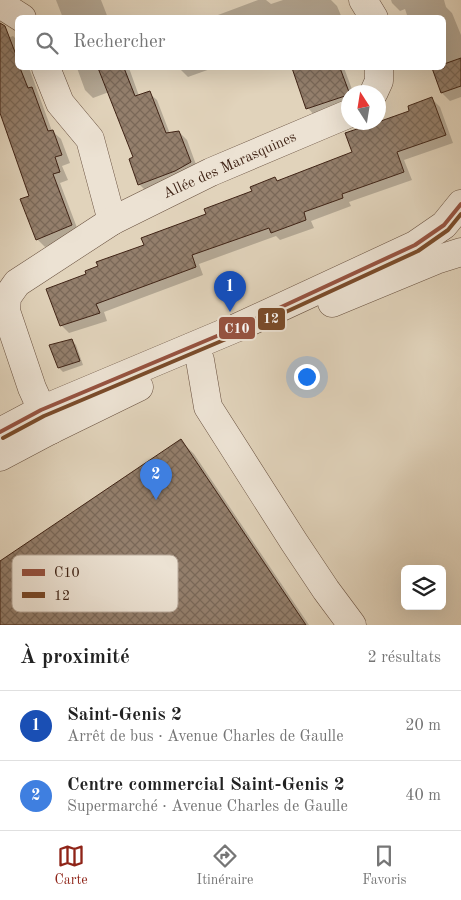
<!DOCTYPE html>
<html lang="fr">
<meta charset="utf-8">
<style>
body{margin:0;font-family:"Old Standard TT",serif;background:#f6f6f6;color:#222}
.controls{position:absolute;right:15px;bottom:15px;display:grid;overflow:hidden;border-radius:8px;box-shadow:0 5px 20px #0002}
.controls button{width:45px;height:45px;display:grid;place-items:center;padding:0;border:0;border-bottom:1px solid #e0e0e0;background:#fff;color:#222;font:25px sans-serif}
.compass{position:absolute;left:341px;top:85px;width:45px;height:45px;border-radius:50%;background:#fff;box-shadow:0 5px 20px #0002;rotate:348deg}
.you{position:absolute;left:306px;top:376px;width:18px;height:18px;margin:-12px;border:4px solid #fff;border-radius:50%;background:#1a73e8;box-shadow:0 0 0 8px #1a73e833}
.badge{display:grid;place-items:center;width:32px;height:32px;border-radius:50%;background:#8f2418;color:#fff;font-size:16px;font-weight:700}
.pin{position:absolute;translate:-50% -41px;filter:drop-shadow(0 1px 2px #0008)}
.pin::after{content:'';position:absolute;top:26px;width:18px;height:15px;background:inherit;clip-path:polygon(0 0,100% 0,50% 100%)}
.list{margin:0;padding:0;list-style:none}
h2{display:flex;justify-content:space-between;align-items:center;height:65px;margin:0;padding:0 20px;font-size:21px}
h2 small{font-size:16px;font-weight:400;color:#767676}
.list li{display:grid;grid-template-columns:32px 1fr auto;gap:15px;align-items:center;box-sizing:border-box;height:70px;padding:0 20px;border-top:1px solid #e0e0e0}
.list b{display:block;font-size:19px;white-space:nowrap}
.list p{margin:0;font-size:16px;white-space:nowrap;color:#767676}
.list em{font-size:16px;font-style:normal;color:#767676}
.icon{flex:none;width:28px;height:28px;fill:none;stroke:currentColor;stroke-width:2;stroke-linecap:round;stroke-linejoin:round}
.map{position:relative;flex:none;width:461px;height:625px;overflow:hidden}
.search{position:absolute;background:#fff;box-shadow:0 5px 20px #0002;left:15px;right:15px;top:15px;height:55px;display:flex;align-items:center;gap:12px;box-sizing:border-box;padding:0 18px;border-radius:8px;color:#767676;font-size:19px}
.sheet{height:205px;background:#fff}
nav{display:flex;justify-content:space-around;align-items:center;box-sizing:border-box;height:70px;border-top:1px solid #e0e0e0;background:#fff;font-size:14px;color:#767676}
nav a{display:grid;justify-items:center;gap:2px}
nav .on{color:#8f2418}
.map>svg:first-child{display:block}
</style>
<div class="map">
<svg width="461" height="625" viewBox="0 0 461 625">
<defs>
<pattern id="building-cross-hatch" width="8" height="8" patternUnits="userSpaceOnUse" patternTransform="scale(1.25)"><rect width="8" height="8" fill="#947f6c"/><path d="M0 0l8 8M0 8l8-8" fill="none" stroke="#7a6858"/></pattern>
</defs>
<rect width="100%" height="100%" fill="#e1d3bb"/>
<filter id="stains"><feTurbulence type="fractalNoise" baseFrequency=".004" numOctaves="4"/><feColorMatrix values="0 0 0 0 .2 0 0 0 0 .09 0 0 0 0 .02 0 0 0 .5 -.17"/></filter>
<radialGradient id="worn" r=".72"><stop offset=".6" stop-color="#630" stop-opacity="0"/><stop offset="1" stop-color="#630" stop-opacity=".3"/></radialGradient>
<g fill="#0003">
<polygon points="56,0 101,0 108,18 63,18"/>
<polygon points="258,0 266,0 271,4 283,0 331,0 337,6 342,18 210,18"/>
<polygon points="391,0 444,0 446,7 452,13 461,35 461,97 450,101 441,92 432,68 444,68 444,18 408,18 405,9 400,11 392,3"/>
<polygon points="13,36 18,41 18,68 29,68 52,131 61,139 70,163 62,166 68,180 60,183 79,233 45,247 37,239 31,197 0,112 0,41"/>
<polygon points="77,68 129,68 139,96 149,93 157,100 170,134 179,132 187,140 198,170 147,192 139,184 134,158 109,92 93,98 85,90"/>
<polygon points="179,68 213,68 188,77"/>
<polygon points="293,68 344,68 353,92 348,92 348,105 315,116 308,108"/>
<polygon points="432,99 440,107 453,143 404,160 412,180 349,202 351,206 311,221 314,228 280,240 276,236 199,264 203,275 104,312 107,321 69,333 61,325 88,275 254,192 275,178 278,182 353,153 411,112"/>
<polygon points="72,341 76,345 83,365 63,372 59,368"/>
<polygon points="181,441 194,454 309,625 0,625 0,562"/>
</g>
<g fill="url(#building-cross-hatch)" stroke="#402416">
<polygon points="0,23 5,26 18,60 18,68 20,68 28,88 32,87 48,131 53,130 62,155 55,157 60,172 53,174 72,225 36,240 20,199 29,196 0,113"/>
<polygon points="461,58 461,86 441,93 432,68 444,68 444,64"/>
<polygon points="98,68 124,68 135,96 150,91 166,133 179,131 191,162 175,171 138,185 129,159 133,157"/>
<polygon points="292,68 340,68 349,92 348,95 306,109"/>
<polygon points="432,97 446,135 397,152 404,172 342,194 343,198 304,212 306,220 271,233 269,228 192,255 196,267 96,304 100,313 60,326 46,289 86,274 85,271 98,266 96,262 144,245 141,238 206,214 204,209 252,191 250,187 275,177 277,181 352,152 345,133 378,122 409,111 408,106"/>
<polygon points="72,339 80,361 58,368 49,345"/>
<polygon points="181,439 306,625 0,625 0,561"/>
</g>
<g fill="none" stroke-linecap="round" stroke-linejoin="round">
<defs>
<g id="minor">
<polyline points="363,0 374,18"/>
<polyline points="0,4 22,18"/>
<polyline points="46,68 60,103 90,139 112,221"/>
<polyline points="374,92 379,81 379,68"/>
<polyline points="332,303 436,260 461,252"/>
<polyline points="200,360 208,407 294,542 326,590 352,625"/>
<polyline points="51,430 32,388 6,311 7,297 17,283 112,221 211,172 348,114"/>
<polyline points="0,432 41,410 236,328 415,245 444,225 461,204"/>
<polyline points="0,457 51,430 139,387"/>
</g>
</defs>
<use href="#minor" stroke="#68503f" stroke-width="29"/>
<use href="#minor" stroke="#ece2d3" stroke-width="28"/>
<defs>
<polyline id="bus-1" points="0,432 41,410 236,328 415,245 444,225 461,204"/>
<polyline id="bus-2" points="3,438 44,416 238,334 418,251 448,230 461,214"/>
</defs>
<use href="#bus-1" stroke="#ece2d3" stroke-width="8"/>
<use href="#bus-2" stroke="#ece2d3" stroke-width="8"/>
<use href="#bus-1" stroke="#965340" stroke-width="4"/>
<use href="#bus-2" stroke="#7a4b2a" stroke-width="4"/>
</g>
<g text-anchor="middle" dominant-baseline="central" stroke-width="5" stroke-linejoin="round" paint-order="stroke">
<g font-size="15" fill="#402416" stroke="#ece2d3">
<text transform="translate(230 166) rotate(-24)">Allée des Marasquines</text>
</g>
</g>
<rect x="12" y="555" width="166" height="57" rx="8" fill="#ece2d3" stroke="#b8a99a" stroke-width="1"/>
<rect x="22" y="569" width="23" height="7" fill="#965340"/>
<rect x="22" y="592" width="23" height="6" fill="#7a4b2a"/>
<g font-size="14" fill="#402416">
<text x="54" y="577">C10</text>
<text x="54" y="600">12</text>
</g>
<g stroke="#ece2d3" stroke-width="2">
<rect x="257" y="307" width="29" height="24" rx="5" fill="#7a4b2a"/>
<rect x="218" y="316" width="38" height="24" rx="5" fill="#965340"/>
</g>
<g font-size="14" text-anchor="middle" font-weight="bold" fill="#fff">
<text x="271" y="323">12</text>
<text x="237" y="333">C10</text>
</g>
<rect width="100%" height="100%" filter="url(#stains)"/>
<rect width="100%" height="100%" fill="url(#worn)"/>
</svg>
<div class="controls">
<button><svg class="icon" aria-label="layers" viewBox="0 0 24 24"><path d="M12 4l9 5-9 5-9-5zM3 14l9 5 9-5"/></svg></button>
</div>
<svg class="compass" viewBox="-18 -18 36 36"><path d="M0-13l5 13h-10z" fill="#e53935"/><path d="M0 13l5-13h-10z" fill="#767676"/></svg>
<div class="you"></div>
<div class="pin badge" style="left:230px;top:312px;background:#1a4fb4">1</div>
<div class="pin badge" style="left:156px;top:500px;background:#3f7fe0">2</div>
<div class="search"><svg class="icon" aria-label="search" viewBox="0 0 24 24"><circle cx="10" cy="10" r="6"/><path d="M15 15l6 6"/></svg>Rechercher</div>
</div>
<section class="sheet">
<h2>À proximité<small>2 résultats</small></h2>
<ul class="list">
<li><span class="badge" style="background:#1a4fb4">1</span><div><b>Saint-Genis 2</b><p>Arrêt de bus · Avenue Charles de Gaulle</p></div><em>20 m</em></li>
<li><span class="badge" style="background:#3f7fe0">2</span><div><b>Centre commercial Saint-Genis 2</b><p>Supermarché · Avenue Charles de Gaulle</p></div><em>40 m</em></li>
</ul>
</section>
<nav>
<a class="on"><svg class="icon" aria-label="map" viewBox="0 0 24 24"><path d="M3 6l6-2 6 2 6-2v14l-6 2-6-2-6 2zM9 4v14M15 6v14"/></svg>Carte</a>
<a><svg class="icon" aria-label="directions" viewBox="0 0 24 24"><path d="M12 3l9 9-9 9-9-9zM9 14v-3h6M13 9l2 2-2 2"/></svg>Itinéraire</a>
<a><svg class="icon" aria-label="saved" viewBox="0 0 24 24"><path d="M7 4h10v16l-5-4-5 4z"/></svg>Favoris</a>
</nav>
